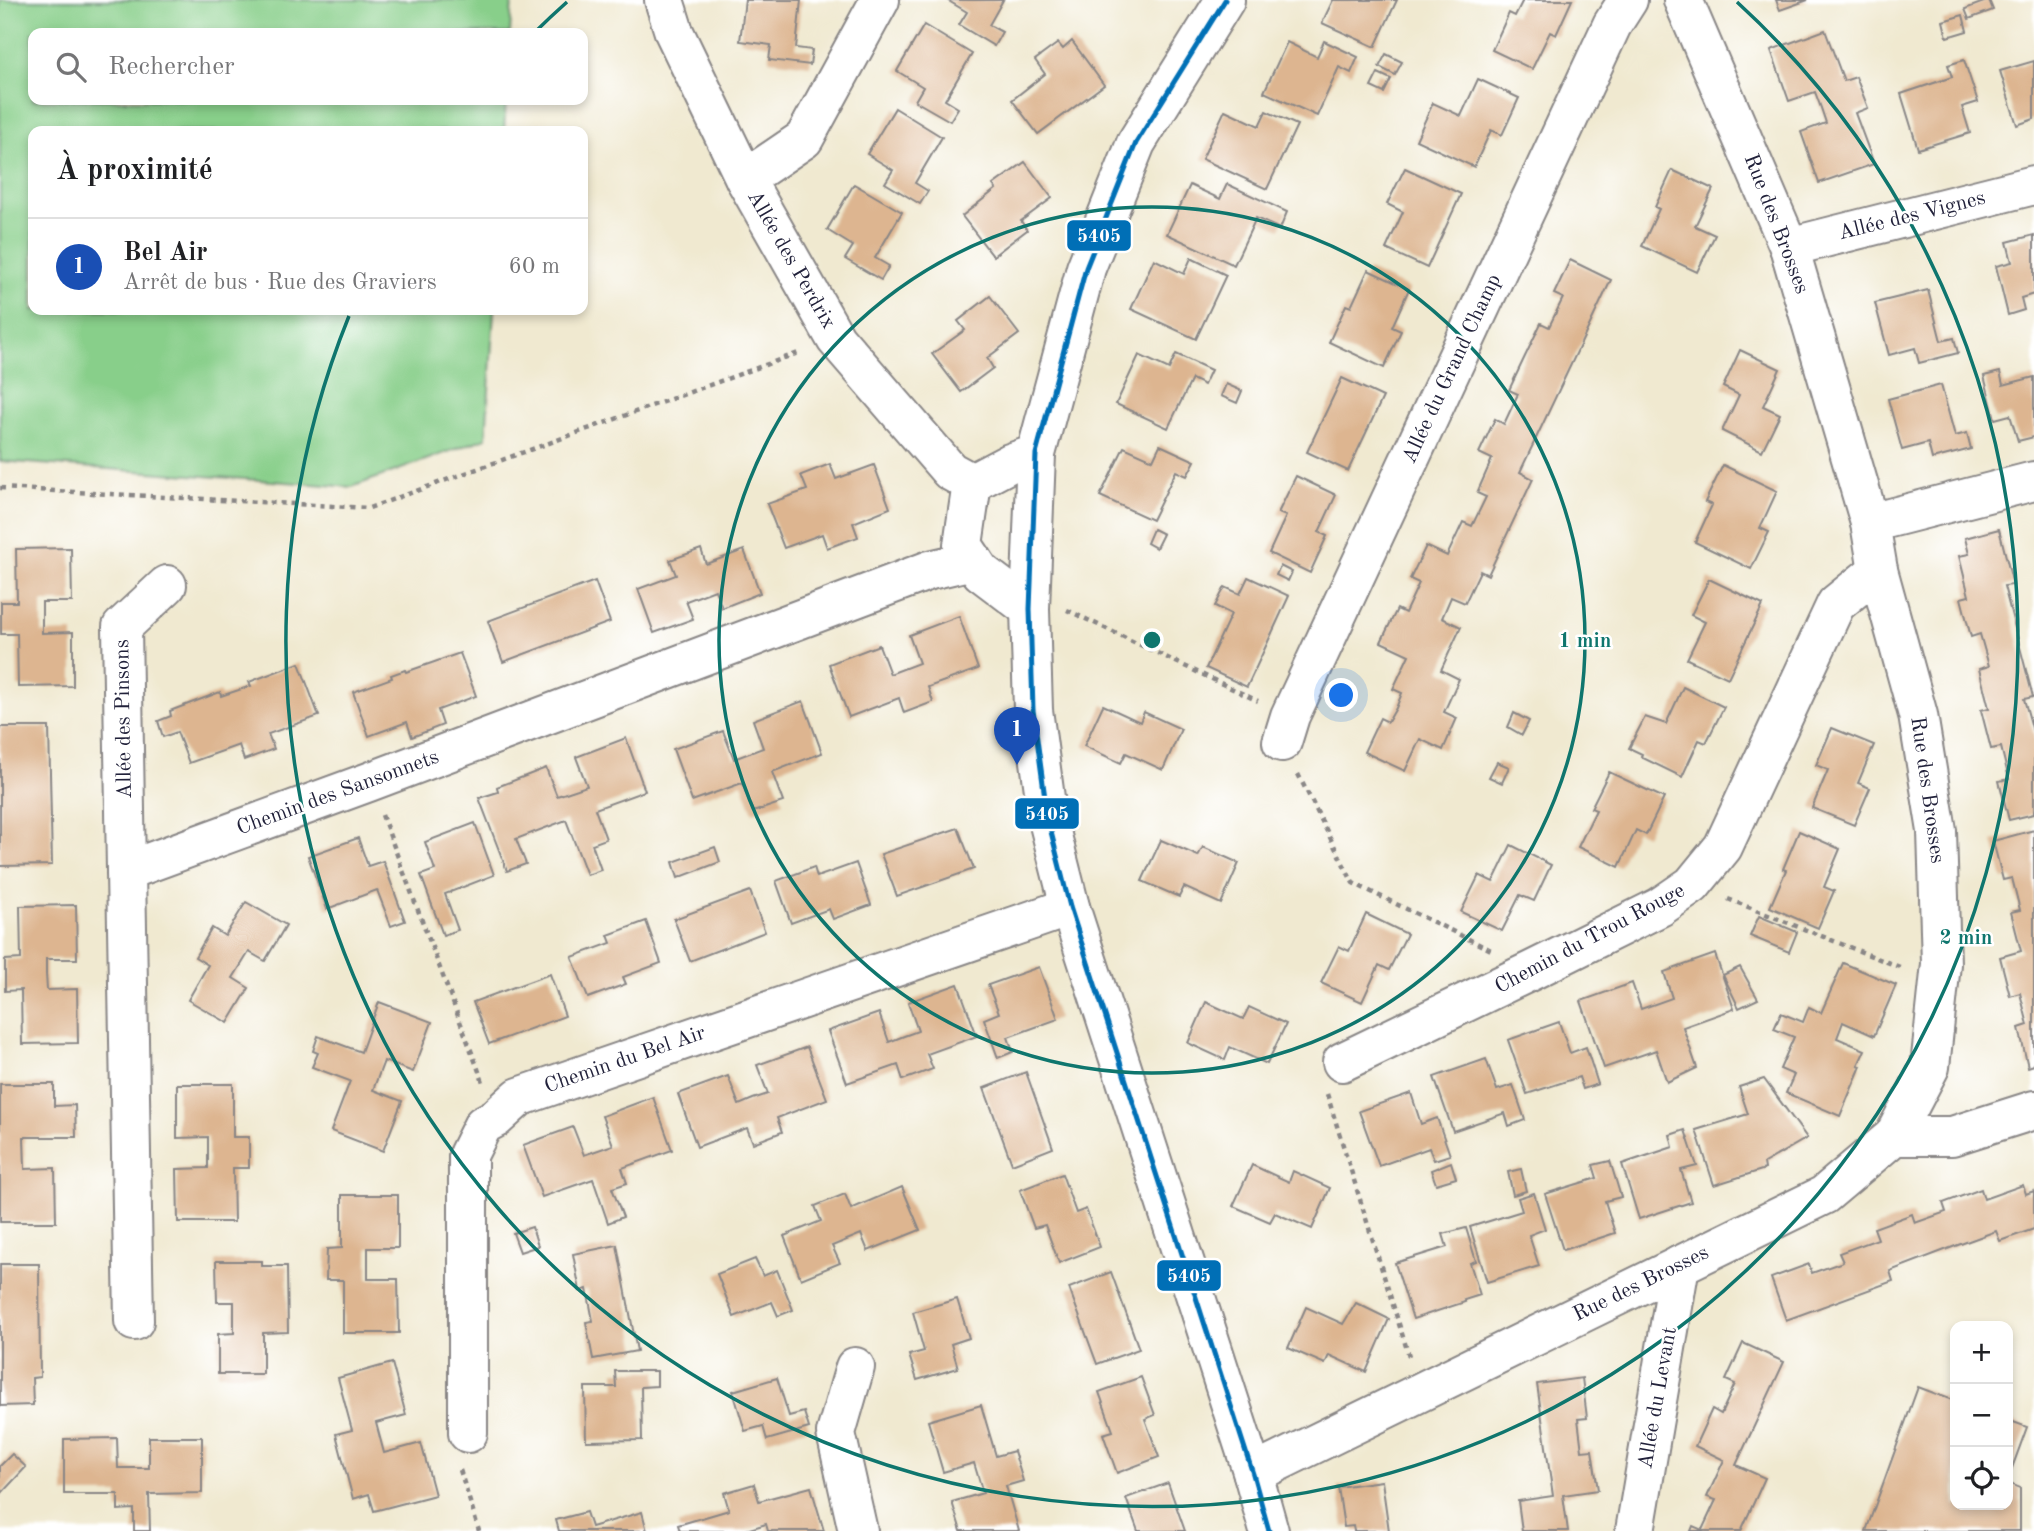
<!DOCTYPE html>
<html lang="fr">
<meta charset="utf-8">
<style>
body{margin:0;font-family:"Old Standard TT",serif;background:#f2f2f2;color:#202124}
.controls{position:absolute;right:21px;bottom:21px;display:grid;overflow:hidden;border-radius:14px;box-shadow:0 4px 10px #0003}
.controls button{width:63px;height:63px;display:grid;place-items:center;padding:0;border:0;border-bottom:2px solid #e0e0e0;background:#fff;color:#202124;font:35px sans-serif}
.you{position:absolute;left:1342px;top:696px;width:24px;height:24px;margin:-18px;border:5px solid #fff;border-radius:50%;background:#1a73e8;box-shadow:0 0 0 10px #1a73e833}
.badge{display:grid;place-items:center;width:46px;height:46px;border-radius:50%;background:#0b8043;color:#fff;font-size:23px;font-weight:700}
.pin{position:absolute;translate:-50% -58px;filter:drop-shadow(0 2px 4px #0008)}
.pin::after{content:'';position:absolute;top:37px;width:24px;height:21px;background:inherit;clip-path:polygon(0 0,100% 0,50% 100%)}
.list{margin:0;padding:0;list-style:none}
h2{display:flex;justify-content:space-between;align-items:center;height:91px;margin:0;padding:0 28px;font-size:30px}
h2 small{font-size:23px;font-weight:400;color:#757577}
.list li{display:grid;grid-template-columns:46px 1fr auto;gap:21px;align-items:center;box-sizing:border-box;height:98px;padding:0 28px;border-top:2px solid #e0e0e0}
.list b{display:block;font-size:26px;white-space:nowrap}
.list p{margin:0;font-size:23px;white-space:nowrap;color:#757577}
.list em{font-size:23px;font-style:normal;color:#757577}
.icon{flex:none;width:38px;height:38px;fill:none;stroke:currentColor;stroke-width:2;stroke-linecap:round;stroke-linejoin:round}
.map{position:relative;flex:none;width:2034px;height:1531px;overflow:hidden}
.search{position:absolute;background:#fff;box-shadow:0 4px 10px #0003;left:28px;top:28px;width:560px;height:77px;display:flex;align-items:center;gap:18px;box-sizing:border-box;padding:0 24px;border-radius:14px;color:#757577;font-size:26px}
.panel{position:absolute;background:#fff;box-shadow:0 4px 10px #0003;left:28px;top:126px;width:560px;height:189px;border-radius:14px}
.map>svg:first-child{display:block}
</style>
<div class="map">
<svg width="2034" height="1531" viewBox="0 0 2034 1531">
<rect width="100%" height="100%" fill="#fff"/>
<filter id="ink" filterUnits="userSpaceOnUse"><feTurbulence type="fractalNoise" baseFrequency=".0143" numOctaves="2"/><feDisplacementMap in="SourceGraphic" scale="14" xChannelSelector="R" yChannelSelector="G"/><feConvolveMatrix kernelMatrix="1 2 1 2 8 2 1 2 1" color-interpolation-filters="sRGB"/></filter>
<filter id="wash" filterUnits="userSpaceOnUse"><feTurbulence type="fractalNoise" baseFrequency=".00686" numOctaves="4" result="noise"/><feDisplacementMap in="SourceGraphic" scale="28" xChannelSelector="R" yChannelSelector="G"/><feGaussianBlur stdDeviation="1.57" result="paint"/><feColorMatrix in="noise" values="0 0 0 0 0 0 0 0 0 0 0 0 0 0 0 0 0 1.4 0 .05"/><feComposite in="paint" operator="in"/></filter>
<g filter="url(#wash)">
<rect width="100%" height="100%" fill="#f0e9d0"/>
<polygon fill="#88cf8a" stroke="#557862" stroke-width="2" points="0,0 512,0 510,33 33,33 33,100 506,100 504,131 33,131 33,310 494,310 486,438 352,487 0,461"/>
<g id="blocks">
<g fill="#ddb590">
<polygon points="745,0 801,0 796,48 812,50 810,65 769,60 771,45 740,41"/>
<polygon points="947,0 1003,0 989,25 1002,32 994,46 959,25 967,12"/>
<polygon points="1333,0 1397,0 1375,47 1322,23"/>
<polygon points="1523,0 1572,0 1556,35 1550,32 1532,69 1492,50 1509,13 1515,16"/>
<polygon points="1776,0 1808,0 1780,10"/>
<polygon points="1989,0 1993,10 1969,19 1965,9"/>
<polygon points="1963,15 1967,31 1947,37 1943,21"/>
<polygon points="924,25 972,54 945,100 958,108 950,121 915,101 923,87 897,71"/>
<polygon points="1825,30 1844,81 1856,77 1868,108 1855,113 1874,164 1819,183 1801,132 1826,123 1821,108 1815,92 1789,101 1771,50"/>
<polygon points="1072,41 1104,85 1038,134 1012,100 1045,74 1035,60 1058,43 1063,49"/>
<polygon points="1324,41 1358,57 1351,73 1339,67 1317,116 1264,92 1287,42 1317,57"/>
<polygon points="1386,54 1402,62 1395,75 1379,67"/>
<polygon points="1964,60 1978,102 1962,107 1970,133 1918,149 1901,94 1952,77 1948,65"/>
<polygon points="2034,61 2034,119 2017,125 2000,71"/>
<polygon points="1378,73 1391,79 1384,93 1371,87"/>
<polygon points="1478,79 1519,98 1502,135 1491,130 1474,167 1416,140 1433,103 1461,116"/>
<polygon points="895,108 942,137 915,183 928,191 920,204 885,183 893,170 867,154"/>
<polygon points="1225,110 1259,126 1266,111 1297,125 1267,189 1202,159"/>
<polygon points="1025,162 1052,198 1021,221 1027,230 993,256 962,216 996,189 993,185"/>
<polygon points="1405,168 1461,194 1427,268 1386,249 1403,212 1387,204"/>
<polygon points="1672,170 1713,189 1695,226 1715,235 1697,272 1642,246 1659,209 1655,207"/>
<polygon points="854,184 902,212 875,258 889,266 881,280 845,259 853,246 827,230"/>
<polygon points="1227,184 1287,212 1280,229 1256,218 1234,265 1167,234 1190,185 1220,199"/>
<polygon points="2034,235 2034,294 2021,298 2024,310 2008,315 1996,266 2012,262 2007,242"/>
<polygon points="1191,258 1226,275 1196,339 1131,309 1154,259 1184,274"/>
<polygon points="1570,260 1611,280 1520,472 1533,479 1488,575 1480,571 1465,603 1451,597 1442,618 1461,627 1441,670 1459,679 1444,712 1457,718 1443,750 1420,739 1405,771 1364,752 1380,718 1388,722 1396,708 1402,693 1393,689 1409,655 1381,642 1397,609 1405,613 1419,583 1410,579 1426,546 1447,556 1463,522 1472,526 1486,497 1477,493 1492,459 1479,453 1495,419 1504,424 1518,394 1509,390 1541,323 1549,327 1563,298 1554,294"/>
<polygon points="1368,270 1409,289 1392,327 1401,331 1384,368 1329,342 1346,305 1351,307"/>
<polygon points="1928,290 1941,341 1954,338 1958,353 1919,363 1915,348 1889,355 1875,303"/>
<polygon points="990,296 1019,334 987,358 993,368 961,392 932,354 965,330 958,321"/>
<polygon points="1740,350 1780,369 1763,406 1780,414 1762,451 1722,431 1739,395 1723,387"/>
<polygon points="1176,354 1211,370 1204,385 1192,379 1168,428 1116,404 1139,355 1169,369"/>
<polygon points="2000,372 2003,385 2034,377 2034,437 2018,441 2010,415 1995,419 1984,376"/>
<polygon points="1342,378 1383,397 1348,471 1307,452"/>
<polygon points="1226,384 1242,391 1237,403 1221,396"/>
<polygon points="1941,385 1955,436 1967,433 1971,449 1932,459 1928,443 1902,450 1888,399"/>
<polygon points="1160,445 1195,461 1187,476 1176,471 1152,520 1100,496 1124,447 1153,460"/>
<polygon points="830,464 836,479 874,465 890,508 853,523 858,537 827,548 822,534 784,548 767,504 807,490 801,475"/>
<polygon points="1723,465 1777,491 1760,528 1769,532 1751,569 1695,542 1712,505 1705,502"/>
<polygon points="1296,476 1336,495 1319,532 1327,536 1310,573 1269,553 1286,516 1278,513"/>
<polygon points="1153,529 1163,534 1156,548 1147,543"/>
<polygon points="1999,529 2013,585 2004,586 2033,697 2024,699 2034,735 2034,814 2009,820 1999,781 2009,779 2001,747 1991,749 1981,710 1989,708 1979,669 1989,666 1980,634 1971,637 1961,598 1969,596 1959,556 1969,554 1965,538"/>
<polygon points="71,548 72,602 42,602 42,633 73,632 73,686 18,687 17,634 1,634 1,602 17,602 16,549"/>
<polygon points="701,549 706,564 744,550 760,593 722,608 715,590 686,601 693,619 654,633 638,589 676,575 670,560"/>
<polygon points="1280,566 1292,572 1288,581 1276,575"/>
<polygon points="1248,577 1289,596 1247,687 1206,668 1231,614 1215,606 1225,587 1240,594"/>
<polygon points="1709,579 1763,605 1728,678 1687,659 1705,622 1691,615"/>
<polygon points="595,581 610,622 503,662 488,621"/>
<polygon points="959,616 978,669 928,687 933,702 904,713 899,698 849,717 829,664 879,645 890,674 919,663 909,635"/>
<polygon points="460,653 476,696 438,710 443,725 412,737 407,722 369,736 353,692 392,678 391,675 405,670 406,672"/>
<polygon points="299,663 319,716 268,734 274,749 244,760 239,745 189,763 177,732 163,737 158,721 171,716 170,711 220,692 221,696 251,686 249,682"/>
<polygon points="1683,687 1724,707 1706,743 1699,740 1682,777 1641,757 1642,754 1629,748 1645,717 1666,724"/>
<polygon points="803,701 822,753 772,772 783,802 753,812 742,783 692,801 673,749 723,731 734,759 763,748 753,720"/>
<polygon points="1103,705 1140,722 1144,712 1181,729 1163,770 1126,753 1121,763 1084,746"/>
<polygon points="1514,713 1529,721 1522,735 1508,727"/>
<polygon points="0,727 49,727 52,865 0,866"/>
<polygon points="1832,728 1874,745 1858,783 1870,788 1854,825 1812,808 1828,770 1816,765"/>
<polygon points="626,738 645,791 595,809 606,839 592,844 601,870 587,875 566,820 516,839 526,864 507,871 479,798 498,792 497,787 546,768 557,796 587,786 576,757"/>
<polygon points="1497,762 1509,767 1502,783 1489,777"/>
<polygon points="1609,772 1664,798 1646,835 1636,830 1619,867 1578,847 1596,810 1591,808"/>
<polygon points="475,823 494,875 445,894 458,930 443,935 421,875 435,870 425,842"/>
<polygon points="958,828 974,869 897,896 881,854"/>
<polygon points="2034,830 2034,1065 2028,1067 2019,1028 2028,1025 2020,993 2010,996 2000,957 2021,951 2011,912 2020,910 2012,878 2003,880 1993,841"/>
<polygon points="1799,831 1840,849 1824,887 1834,891 1818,928 1770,907 1786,870 1783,869"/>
<polygon points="358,838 368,866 383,861 405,921 391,926 377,890 327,909 308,856"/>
<polygon points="1161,840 1198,856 1203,847 1239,863 1221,904 1184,887 1179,897 1142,881"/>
<polygon points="1511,845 1551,865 1534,901 1520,895 1502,931 1461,912 1479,875 1493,882"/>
<polygon points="715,847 720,862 678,878 673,862"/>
<polygon points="856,863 871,905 833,919 829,909 791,923 776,881 814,867 817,877"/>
<polygon points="750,891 765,932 690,961 674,919"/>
<polygon points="246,902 286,925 265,961 249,952 233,978 249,988 228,1023 188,1000 208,965 195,957 212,928 225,936"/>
<polygon points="76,905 77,959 46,959 46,974 47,990 77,989 78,1043 22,1044 21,990 5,991 5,960 21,959 20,906"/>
<polygon points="1366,914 1407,934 1389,970 1379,965 1362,1002 1321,983 1339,946 1349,951"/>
<polygon points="1759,916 1797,932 1789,952 1750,936"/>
<polygon points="646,921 661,963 623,977 626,984 588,998 572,957 611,943 608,935"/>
<polygon points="1715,954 1734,1009 1683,1027 1697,1068 1667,1082 1656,1050 1604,1068 1581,1001 1632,983 1641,1009 1672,998 1664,972"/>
<polygon points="1843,963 1896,985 1874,1036 1843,1022 1837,1038 1865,1050 1858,1065 1861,1066 1840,1116 1786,1093 1794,1075 1780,1069 1794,1037 1774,1029 1781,1013 1803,1022 1809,1007 1821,1013"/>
<polygon points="1039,967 1058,1019 1008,1037 1013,1052 998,1058 984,1019 999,1013 988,985"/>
<polygon points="1740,967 1758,999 1739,1008 1723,975"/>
<polygon points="550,974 565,1016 489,1044 473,1002"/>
<polygon points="958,984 977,1036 927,1054 933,1069 903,1080 898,1065 847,1083 828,1031 879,1013 889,1042 904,1036 918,1031 908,1002"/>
<polygon points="379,1002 432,1022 413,1072 384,1061 373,1090 402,1101 383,1151 331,1131 350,1081 312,1067 318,1053 313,1051 318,1036 361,1052"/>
<polygon points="1206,1002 1243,1019 1249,1007 1286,1024 1267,1064 1230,1047 1225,1060 1188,1043"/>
<polygon points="1559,1022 1570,1053 1586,1047 1598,1084 1583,1089 1579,1077 1527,1094 1508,1040"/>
<polygon points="807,1047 827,1099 777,1118 782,1132 753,1143 747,1128 697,1147 678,1094 728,1076 739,1105 753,1099 768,1094 757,1065"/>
<polygon points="1486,1059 1497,1090 1513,1085 1525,1120 1509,1126 1505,1113 1453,1131 1434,1077"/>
<polygon points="1026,1072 1053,1148 1012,1164 984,1088"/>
<polygon points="1764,1079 1807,1138 1764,1163 1765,1169 1714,1185 1696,1130 1748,1114 1739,1087"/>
<polygon points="0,1084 54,1084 54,1106 75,1105 76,1137 24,1137 25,1169 55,1168 56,1222 0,1222"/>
<polygon points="177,1084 233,1084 233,1137 249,1137 249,1168 233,1168 234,1222 178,1222 177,1169 208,1168 208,1137 177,1138"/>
<polygon points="1411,1093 1421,1124 1437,1118 1450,1155 1434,1160 1429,1148 1379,1166 1359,1111"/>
<polygon points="653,1097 672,1150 622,1168 627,1183 612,1188 623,1217 608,1223 593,1179 542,1197 523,1145 573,1127 584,1155 613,1145 602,1116"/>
<polygon points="1685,1130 1697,1166 1681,1170 1691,1202 1639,1219 1622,1164 1673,1147 1670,1135"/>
<polygon points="1610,1161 1621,1197 1605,1201 1615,1233 1563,1250 1545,1194 1597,1178 1593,1165"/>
<polygon points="1451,1162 1456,1178 1436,1184 1431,1170"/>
<polygon points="1252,1165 1289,1182 1293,1171 1330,1188 1312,1229 1275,1213 1270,1222 1233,1206"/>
<polygon points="1521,1169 1526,1191 1513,1195 1508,1172"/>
<polygon points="1062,1174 1076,1213 1086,1209 1100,1247 1059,1263 1045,1225 1034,1228 1020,1190"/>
<polygon points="2023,1185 2026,1194 2034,1191 2034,1229 2000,1241 1996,1231 1958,1245 1890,1271 1893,1281 1786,1320 1771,1278 1809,1264 1812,1273 1843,1262 1839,1253 1878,1239 1874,1228 1912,1214 1915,1223 1946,1212 1943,1203 1981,1189 1984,1199"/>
<polygon points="902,1187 920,1230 868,1251 861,1234 832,1246 840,1263 801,1279 784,1236 821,1221 815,1206 845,1194 851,1209"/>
<polygon points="1534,1193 1545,1229 1529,1235 1539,1266 1487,1282 1470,1227 1522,1211 1518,1198"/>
<polygon points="342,1195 398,1195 398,1248 368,1248 368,1279 398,1279 399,1333 343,1333 343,1280 326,1280 327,1249 342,1248"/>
<polygon points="532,1227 538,1246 520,1252 513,1233"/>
<polygon points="1466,1228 1476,1261 1470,1263 1480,1295 1464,1300 1465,1302 1413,1319 1395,1263 1447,1247 1443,1234"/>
<polygon points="617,1245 637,1351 593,1359 586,1322 593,1321 587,1289 580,1291 573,1254"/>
<polygon points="755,1259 763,1276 777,1270 793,1310 778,1316 772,1302 734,1317 717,1274"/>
<polygon points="216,1261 262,1261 262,1266 287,1266 288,1332 263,1333 263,1374 218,1374 218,1334 234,1333 234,1302 217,1302"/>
<polygon points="0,1264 39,1264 40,1377 32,1378 33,1405 0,1406"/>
<polygon points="1111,1272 1139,1349 1097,1364 1069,1288"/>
<polygon points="957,1299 969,1338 951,1344 958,1368 917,1380 909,1355 924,1351 913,1312"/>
<polygon points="1356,1303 1389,1319 1366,1372 1329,1355 1325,1364 1288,1348 1306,1307 1343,1324"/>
<polygon points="1743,1343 1784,1362 1736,1465 1765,1478 1741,1531 1691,1531 1693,1526 1702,1530 1716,1500 1707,1497 1724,1460 1695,1446 1712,1409 1721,1414 1735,1384 1726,1380"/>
<polygon points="392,1363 406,1415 376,1423 384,1453 421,1443 435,1495 374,1511 369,1494 353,1499 336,1434 352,1430 338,1378"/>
<polygon points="615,1371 657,1371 657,1386 641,1387 642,1440 586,1441 585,1387 616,1387"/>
<polygon points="1141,1377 1155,1415 1145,1419 1159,1457 1117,1473 1103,1434 1113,1431 1099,1392"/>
<polygon points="777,1378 789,1416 804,1412 809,1428 767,1440 763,1426 745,1431 733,1391"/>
<polygon points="1582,1378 1587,1418 1578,1419 1582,1451 1592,1450 1598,1490 1563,1495 1568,1531 1522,1531 1518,1501 1553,1496 1537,1384"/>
<polygon points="1918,1387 1955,1401 1955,1505 2008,1505 2008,1483 2020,1488 2020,1531 1866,1531"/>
<polygon points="981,1405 996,1456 1014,1451 1023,1481 1006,1486 1019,1531 961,1531 952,1502 983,1493 974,1463 943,1472 928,1421"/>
<polygon points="2008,1420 2027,1427 2008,1479"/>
<polygon points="149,1437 202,1437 202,1493 149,1494 150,1531 134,1531 134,1509 118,1510 118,1494 64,1494 64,1439 117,1438 118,1468 149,1468"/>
<polygon points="12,1454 26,1467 0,1495 0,1466"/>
<polygon points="1382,1481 1389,1531 1354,1531 1353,1526 1344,1527 1338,1487"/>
<polygon points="1168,1483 1185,1531 1138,1531 1126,1498"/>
<polygon points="754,1484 759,1501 811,1487 824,1531 768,1531 766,1524 743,1531 680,1531 678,1525 729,1510 724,1493"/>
<polygon points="586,1512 591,1527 642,1512 647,1531 559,1531 556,1520"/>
</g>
</g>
</g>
<g filter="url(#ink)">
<use href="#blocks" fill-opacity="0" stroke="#898686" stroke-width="2"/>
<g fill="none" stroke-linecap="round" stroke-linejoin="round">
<defs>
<g id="minor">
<polyline points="664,0 674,32 745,179 836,339 950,471 972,483"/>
<polyline points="1225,0 1136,143 1086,268 1036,454 1030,609 1033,710 1048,820 1070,907 1253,1474 1269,1531"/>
<polyline points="745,179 804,139 880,0"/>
<polyline points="1789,247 2034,185"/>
<polyline points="1870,523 2034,481"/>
<polyline points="1030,609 981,572 963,545 972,483 1010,463 1036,454"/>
<polyline points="1282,742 1290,716 1612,25 1628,0"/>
<polyline points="126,871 122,627 167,585"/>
<polyline points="1342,1062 1533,970 1660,907 1692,885 1723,847 1836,604 1878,570"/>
<polyline points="1894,1136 1952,1136 2034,1110"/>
<polyline points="134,1321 126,871 369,782 930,570 973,560"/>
<polyline points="855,1367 836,1433 858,1531"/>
<polyline points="468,1433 468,1155 483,1125 496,1118 519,1097 1070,907"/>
<polyline points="1253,1474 1824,1195 1894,1136 1930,1067 1941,964 1937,831 1918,715 1878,570 1870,523 1789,247 1683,0"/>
<polyline points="1635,1531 1680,1265"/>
</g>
</defs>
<use href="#minor" stroke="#898686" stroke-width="42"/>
<g stroke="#898686" stroke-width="4.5" stroke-dasharray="5 5" stroke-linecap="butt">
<polyline points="0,488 369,508 801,352"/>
<polyline points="1067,610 1258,701"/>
<polyline points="1298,774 1353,883 1491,950"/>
<polyline points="382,815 483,1082"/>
<polyline points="1728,899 1902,968"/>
<polyline points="1327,1094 1409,1356"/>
<polyline points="460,1470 479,1531"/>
</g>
<use href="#minor" stroke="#fff" stroke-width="38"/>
<defs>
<polyline id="bus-1" points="1225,0 1136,143 1086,268 1036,454 1030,609 1033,710 1048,820 1070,907 1253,1474 1269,1531"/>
</defs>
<use href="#bus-1" stroke="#fff" stroke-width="10"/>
<use href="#bus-1" stroke="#006fb6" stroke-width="5"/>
</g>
</g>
<g fill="none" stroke="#0f766e" stroke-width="3.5">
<circle cx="1152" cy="640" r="433"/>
<path d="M534 33A866 866 0 0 1 567 2M1737 2A866 866 0 1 1 349 316"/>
</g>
<g text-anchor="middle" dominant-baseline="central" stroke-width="5" stroke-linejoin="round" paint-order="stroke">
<g font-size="21" fill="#22223b" stroke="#fff">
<text transform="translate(1912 216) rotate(-14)">Allée des Vignes</text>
<text transform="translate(1776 224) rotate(69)">Rue des Brosses</text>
<text transform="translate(791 260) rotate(60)">Allée des Perdrix</text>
<text transform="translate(1452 369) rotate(-65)">Allée du Grand Champ</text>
<text transform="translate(124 719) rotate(-91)">Allée des Pinsons</text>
<text transform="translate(1927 790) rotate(82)">Rue des Brosses</text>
<text transform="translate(338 793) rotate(-20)">Chemin des Sansonnets</text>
<text transform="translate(1590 939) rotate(-28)">Chemin du Trou Rouge</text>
<text transform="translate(625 1060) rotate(-19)">Chemin du Bel Air</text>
<text transform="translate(1641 1284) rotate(-26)">Rue des Brosses</text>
<text transform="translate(1658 1398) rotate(-80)">Allée du Levant</text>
</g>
</g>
<circle cx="1152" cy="640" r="10" fill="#0f766e" stroke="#fff" stroke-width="3.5"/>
<g font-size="21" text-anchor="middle" font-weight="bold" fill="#0f766e" stroke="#fff" stroke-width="5" stroke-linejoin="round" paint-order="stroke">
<text x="1585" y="647">1 min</text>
<text x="1966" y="944">2 min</text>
</g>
<g stroke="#fff" stroke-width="2.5">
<rect x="1066" y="219" width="66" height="33" rx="7" fill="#006fb6"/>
<rect x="1014" y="797" width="66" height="33" rx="7" fill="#006fb6"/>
<rect x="1156" y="1259" width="66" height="33" rx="7" fill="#006fb6"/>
</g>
<g font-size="19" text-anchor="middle" font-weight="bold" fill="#fff">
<text x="1099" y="242">5405</text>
<text x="1047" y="820">5405</text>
<text x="1189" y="1282">5405</text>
</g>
</svg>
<div class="controls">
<button>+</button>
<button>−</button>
<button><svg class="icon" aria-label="locate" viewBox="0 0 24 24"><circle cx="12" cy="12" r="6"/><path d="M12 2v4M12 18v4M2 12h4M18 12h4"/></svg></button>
</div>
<div class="you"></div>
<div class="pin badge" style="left:1017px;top:765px;background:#1a4fb4">1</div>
<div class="search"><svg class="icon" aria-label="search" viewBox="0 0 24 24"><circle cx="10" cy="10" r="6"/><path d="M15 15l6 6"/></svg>Rechercher</div>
<section class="panel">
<h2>À proximité<small></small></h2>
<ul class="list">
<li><span class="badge" style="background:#1a4fb4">1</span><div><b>Bel Air</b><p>Arrêt de bus · Rue des Graviers</p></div><em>60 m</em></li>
</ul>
</section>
</div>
